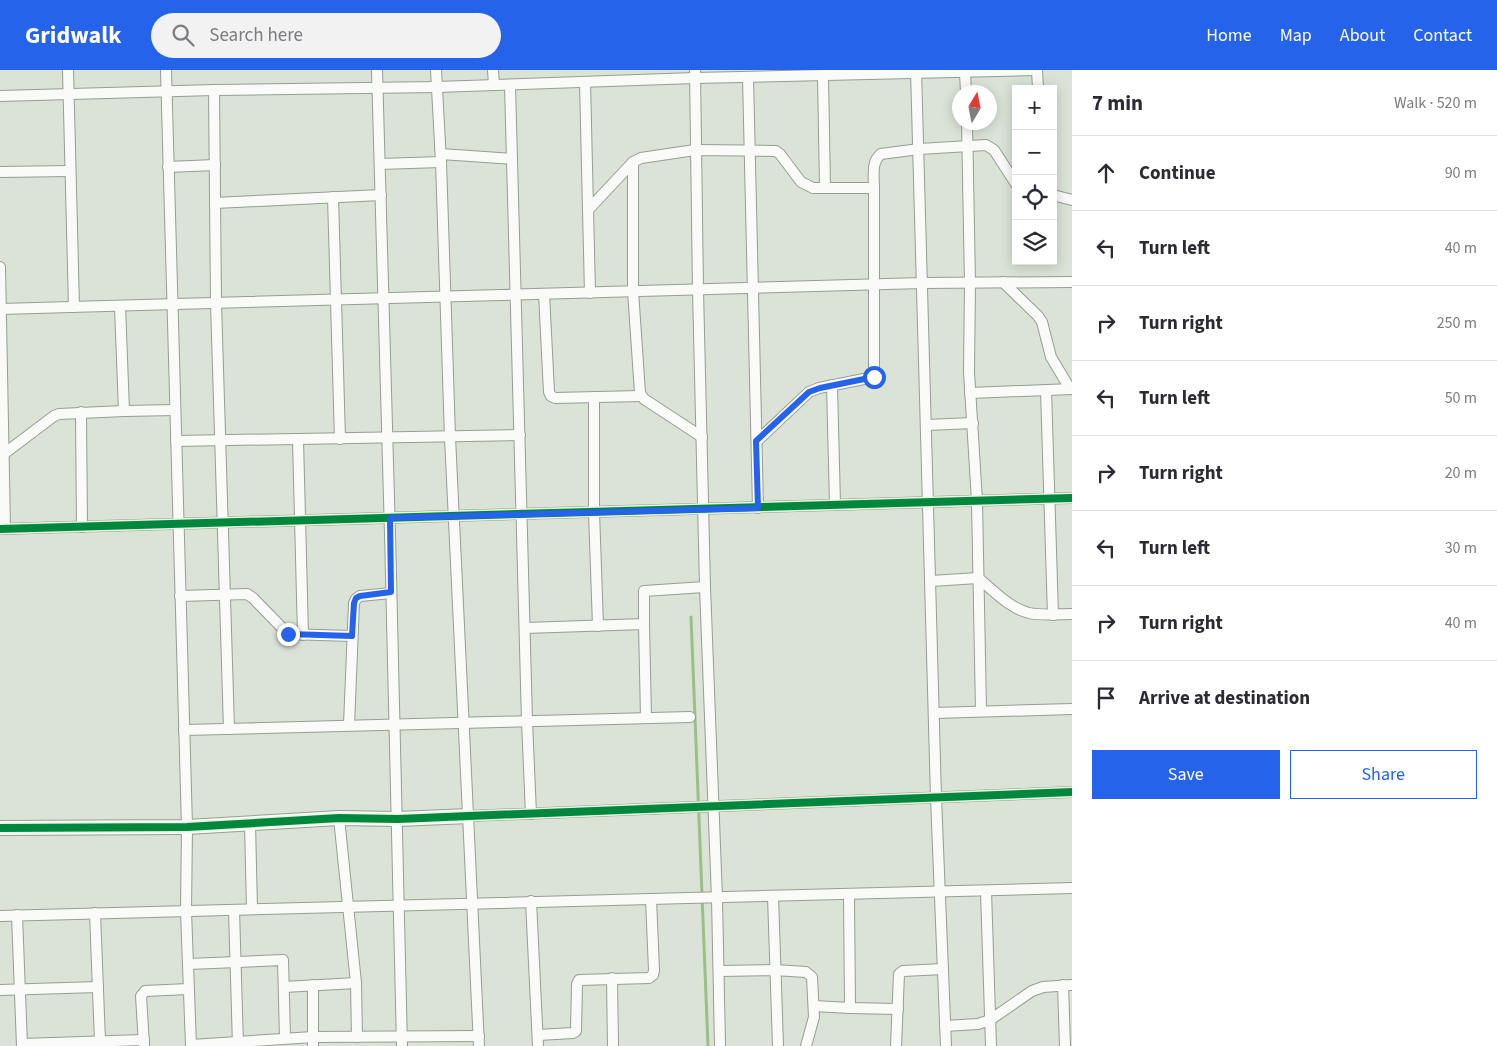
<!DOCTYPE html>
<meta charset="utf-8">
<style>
body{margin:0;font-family:"Source Sans 3",sans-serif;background:#f2f2f3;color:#2b2b33}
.controls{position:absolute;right:15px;top:15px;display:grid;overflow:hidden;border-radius:0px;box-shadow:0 2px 12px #0003}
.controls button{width:45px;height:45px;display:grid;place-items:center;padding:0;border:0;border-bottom:1px solid #e1e1e2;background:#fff;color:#2b2b33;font:25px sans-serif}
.compass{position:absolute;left:952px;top:15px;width:45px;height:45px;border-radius:50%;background:#fff;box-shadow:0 2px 12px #0003;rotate:10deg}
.stop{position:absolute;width:15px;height:15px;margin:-11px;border:4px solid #2563eb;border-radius:50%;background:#fff}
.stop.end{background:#2563eb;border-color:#fff;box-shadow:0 1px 5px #0008}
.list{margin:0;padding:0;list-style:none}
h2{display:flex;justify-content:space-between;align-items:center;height:65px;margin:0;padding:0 20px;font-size:21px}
h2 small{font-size:16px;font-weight:400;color:#7c7c81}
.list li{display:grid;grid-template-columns:32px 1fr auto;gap:15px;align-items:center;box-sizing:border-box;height:75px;padding:0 20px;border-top:1px solid #e1e1e2}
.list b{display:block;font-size:19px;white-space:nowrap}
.list em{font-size:16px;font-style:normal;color:#7c7c81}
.actions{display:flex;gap:10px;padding:15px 20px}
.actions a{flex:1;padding:11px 0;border:1px solid #2563eb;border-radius:0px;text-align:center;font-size:18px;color:#2563eb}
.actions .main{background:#2563eb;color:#fff}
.icon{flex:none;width:28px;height:28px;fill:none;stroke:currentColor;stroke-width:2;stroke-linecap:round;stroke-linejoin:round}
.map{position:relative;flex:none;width:1072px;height:976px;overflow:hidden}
header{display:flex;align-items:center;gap:30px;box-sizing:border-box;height:70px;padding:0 25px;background:#2563eb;color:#fff}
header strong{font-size:24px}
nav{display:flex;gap:28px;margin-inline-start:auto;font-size:18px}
.search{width:350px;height:45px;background:#f2f2f3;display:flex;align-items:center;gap:12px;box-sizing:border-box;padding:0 18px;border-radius:28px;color:#7c7c81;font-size:19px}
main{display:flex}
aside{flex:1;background:#fff}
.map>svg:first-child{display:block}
</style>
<header>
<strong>Gridwalk</strong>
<div class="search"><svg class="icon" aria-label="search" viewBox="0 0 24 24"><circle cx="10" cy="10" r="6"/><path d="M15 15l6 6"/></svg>Search here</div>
<nav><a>Home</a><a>Map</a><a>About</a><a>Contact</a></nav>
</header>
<main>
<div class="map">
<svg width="1072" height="976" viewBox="0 0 1072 976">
<rect width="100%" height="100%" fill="#dbe3d7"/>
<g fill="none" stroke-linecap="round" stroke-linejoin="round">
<polyline stroke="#9ac185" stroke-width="3" points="691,547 708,976"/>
<defs>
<g id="street">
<polyline points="68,0 74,237"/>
<polyline points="166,0 187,757 186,841 191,976"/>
<path d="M377,0C387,325 395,651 402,976"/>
<polyline points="436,0 441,92 450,367 479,976"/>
<polyline points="493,0 494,15"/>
<polyline points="695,0 698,220 705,517 717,828 720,976"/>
<polyline points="916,0 936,728 946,976"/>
<polyline points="1037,0 1038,19"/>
<polyline points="965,3 966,22"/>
<polyline points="823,6 825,118"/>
<polyline points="748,7 758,438"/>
<polyline points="585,12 590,223"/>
<polyline points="510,15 527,651 531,744"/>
<polyline points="214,20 216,233 229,659"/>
<polyline points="0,26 214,20 437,17 695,8 1036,0"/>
<polyline points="967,52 970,213 969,302 977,431 981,641"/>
<polyline points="441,84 512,89"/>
<polyline points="633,92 633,221 640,323 644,329 702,367"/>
<polyline points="380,94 441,92"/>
<polyline points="168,97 215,95"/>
<polyline points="0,102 70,101"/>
<polyline points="1053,125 1072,130"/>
<polyline points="333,127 340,369"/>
<polyline points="215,133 381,125"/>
<polyline points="588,140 633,92 641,88 695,80 776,81 780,84 801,112 813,118 874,118"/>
<polyline points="0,197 5,459"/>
<polyline points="1003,212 1038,246 1042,252 1051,287 1070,319"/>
<polyline points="544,224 549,322 551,326 555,328 641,326"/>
<polyline points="120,236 124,341"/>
<polyline points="0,239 923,213 1072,212"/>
<polyline points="832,315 835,435"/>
<polyline points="1046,320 1053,545"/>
<polyline points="970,323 1072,319"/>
<polyline points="594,327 594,442 598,556"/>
<polyline points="81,342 82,457"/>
<polyline points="927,355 973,353"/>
<polyline points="298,370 303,565"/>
<polyline points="176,371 520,365"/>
<path d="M757,371L809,322L819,318L874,307V118C874,106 871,92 881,84L919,79L986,75L994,80L1016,114"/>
<polyline points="5,383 54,346 59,344 124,341 175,340"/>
<polyline points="0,459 1072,428"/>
<path d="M931,511L978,508C993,520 1009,538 1029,543C1043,546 1058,544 1072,544"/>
<polyline points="180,526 247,524 253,528 288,564 352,566"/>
<polyline points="644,554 646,648"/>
<polyline points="525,558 644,554 644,521 705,517"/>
<polyline points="934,643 1072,639"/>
<polyline points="349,655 354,533 356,529 360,526 391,523"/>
<polyline points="184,660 690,647"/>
<polyline points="469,746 1072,722"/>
<polyline points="339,748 356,913 357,967"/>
<polyline points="250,754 252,839"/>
<polyline points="986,821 991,976"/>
<polyline points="849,825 850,938"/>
<polyline points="773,826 778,976"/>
<polyline points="531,831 538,976"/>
<polyline points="234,840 238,976"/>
<polyline points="95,843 100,971"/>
<polyline points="17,845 22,976"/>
<polyline points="0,846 1072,818"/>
<polyline points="188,894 283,890 285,968"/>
<polyline points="719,901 774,900 806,902 812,907 814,947 806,976"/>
<polyline points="612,908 613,976"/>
<polyline points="313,915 313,976"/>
<polyline points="1063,915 1065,976"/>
<polyline points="284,917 356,913"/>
<polyline points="0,920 98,917"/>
<polyline points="814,936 850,938 898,939"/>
<polyline points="945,956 978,954 990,950 1032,921 1043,917 1072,915"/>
<polyline points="538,965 573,963 576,961 577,914 579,910 649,908 653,905 654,900 651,829"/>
<polyline points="22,974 144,970"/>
<polyline points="144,975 141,926 145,921 188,919"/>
<polyline points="191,975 313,967 479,966"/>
<polyline points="896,976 899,904 903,901 943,899"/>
</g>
<polyline id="secondary" points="0,758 187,757 339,748 398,749 469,746"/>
</defs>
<use href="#street" stroke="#969d93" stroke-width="12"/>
<use href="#secondary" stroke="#969d93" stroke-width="16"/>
<use href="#street" stroke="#fafbf9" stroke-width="10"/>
<use href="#secondary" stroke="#fafbf9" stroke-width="14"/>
<defs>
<g id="cycleway">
<polyline points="0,459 1072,428"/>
<polyline points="0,758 187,757 339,748 398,749 469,746 1072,722"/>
</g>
</defs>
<use href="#cycleway" stroke="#e6f5df" stroke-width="11"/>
<use href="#cycleway" stroke="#00873e" stroke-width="8"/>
</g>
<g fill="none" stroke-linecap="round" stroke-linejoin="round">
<polyline stroke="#2563eb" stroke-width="6" points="288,564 352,566 354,533 356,528 360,526 391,522 390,448 758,438 756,371 809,322 820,318 874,307"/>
</g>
</svg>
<div class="controls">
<button>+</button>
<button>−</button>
<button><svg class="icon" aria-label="locate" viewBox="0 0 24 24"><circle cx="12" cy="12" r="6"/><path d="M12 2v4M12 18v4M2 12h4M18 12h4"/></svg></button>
<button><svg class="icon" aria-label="layers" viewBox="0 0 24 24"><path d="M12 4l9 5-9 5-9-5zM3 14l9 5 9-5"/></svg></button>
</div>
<svg class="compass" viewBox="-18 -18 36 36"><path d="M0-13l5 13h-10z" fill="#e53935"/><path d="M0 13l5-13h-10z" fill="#7c7c81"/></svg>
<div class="stop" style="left:874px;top:307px"></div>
<div class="stop end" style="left:288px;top:564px"></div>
</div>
<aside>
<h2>7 min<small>Walk · 520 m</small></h2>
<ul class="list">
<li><svg class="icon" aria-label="ahead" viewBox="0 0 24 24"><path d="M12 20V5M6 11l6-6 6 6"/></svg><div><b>Continue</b></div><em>90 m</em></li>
<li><svg class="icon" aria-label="left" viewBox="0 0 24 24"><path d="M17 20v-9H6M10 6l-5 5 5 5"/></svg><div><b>Turn left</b></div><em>40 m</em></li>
<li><svg class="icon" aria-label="right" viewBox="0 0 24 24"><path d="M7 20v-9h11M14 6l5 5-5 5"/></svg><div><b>Turn right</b></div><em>250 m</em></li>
<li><svg class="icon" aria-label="left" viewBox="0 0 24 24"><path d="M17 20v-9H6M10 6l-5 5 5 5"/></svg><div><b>Turn left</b></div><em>50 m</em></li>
<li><svg class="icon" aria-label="right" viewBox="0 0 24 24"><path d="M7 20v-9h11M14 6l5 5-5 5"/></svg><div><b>Turn right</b></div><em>20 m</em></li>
<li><svg class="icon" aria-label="left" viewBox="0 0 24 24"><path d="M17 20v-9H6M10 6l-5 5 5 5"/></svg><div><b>Turn left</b></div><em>30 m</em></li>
<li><svg class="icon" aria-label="right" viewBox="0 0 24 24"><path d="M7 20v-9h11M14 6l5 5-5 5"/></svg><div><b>Turn right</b></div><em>40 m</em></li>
<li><svg class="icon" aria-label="arrive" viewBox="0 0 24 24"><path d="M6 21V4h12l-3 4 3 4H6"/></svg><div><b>Arrive at destination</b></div></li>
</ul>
<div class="actions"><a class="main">Save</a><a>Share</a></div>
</aside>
</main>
